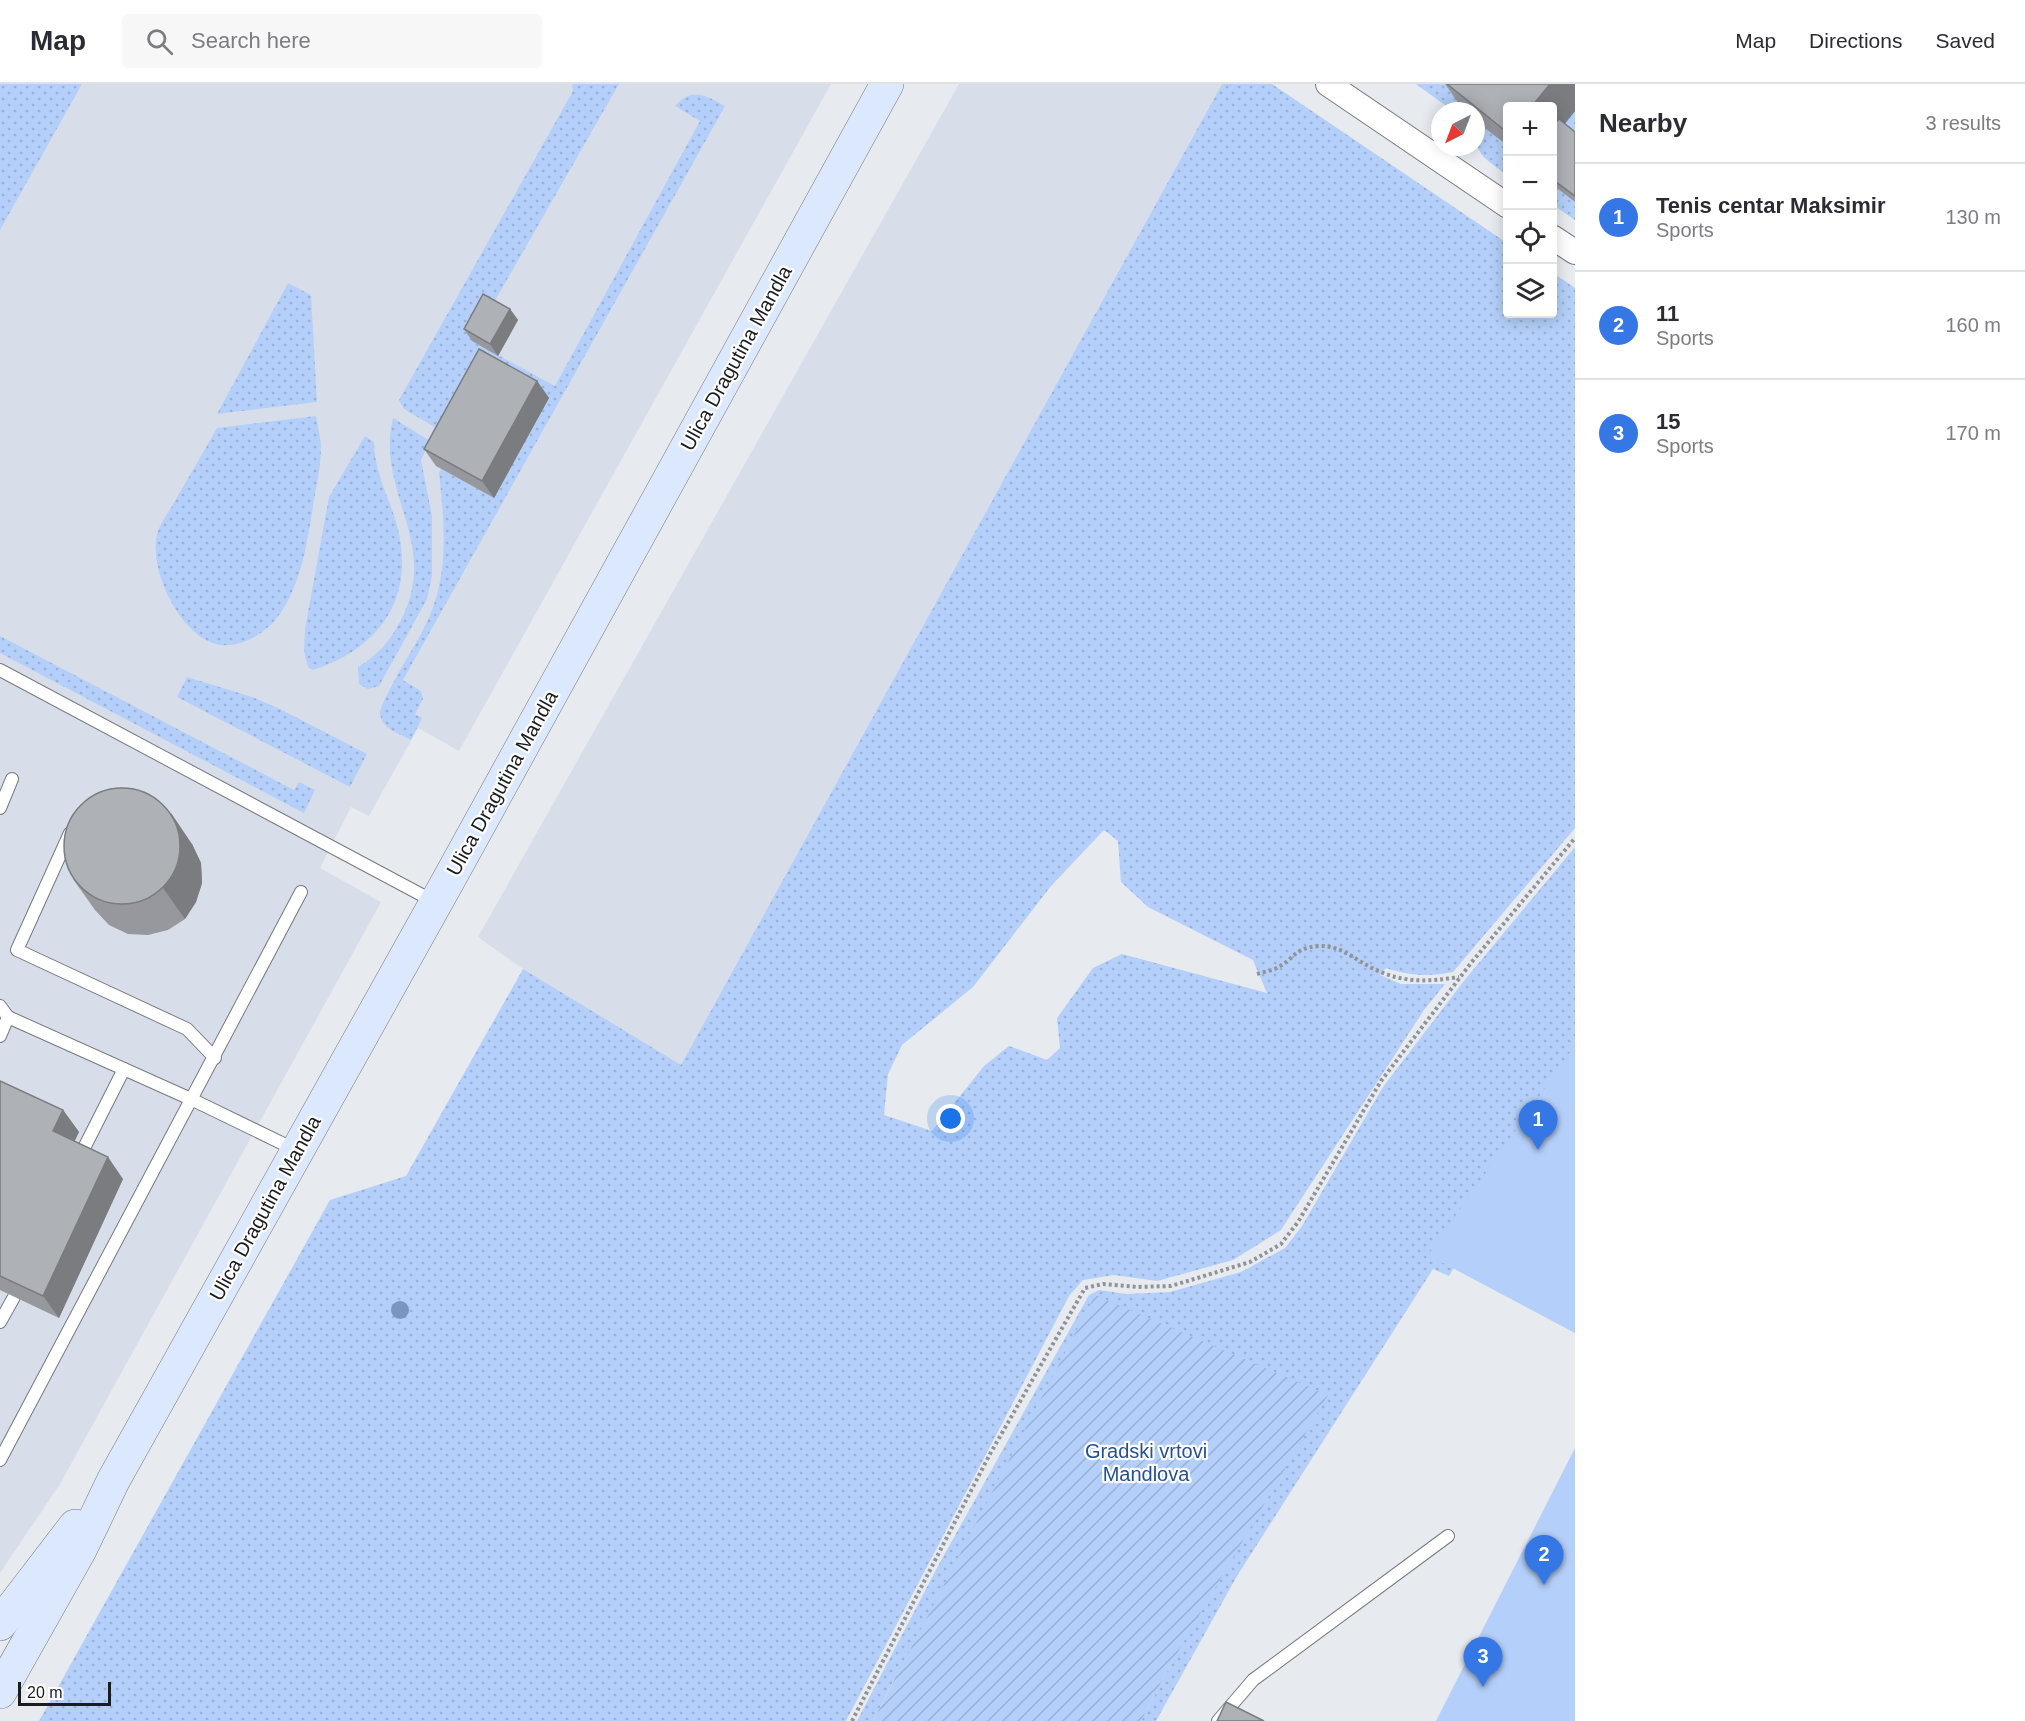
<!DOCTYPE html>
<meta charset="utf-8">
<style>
body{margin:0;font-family:Arial,sans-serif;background:#f7f7f7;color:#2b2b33}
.controls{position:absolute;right:18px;top:18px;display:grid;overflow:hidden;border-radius:6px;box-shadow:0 3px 15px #0003}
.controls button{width:54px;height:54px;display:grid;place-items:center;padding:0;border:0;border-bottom:2px solid #e1e1e2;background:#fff;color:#2b2b33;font:30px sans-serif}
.compass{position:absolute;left:1431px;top:18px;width:54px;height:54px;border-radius:50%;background:#fff;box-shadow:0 3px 15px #0003;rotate:222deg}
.scale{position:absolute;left:18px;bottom:15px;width:93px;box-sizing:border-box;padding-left:6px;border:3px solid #1b1c1e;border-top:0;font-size:16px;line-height:21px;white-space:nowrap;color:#1b1c1e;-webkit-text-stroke:4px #fff;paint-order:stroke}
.you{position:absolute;left:951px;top:1035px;width:21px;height:21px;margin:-15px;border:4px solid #fff;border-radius:50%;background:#1a73e8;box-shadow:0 0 0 9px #1a73e833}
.badge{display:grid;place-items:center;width:39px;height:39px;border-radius:50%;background:#3477e5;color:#fff;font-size:20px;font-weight:700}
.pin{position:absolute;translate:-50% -50px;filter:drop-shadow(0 2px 3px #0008)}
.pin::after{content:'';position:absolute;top:32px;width:21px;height:18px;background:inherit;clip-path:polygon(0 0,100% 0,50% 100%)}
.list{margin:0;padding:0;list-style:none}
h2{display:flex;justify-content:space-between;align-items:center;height:78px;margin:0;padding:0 24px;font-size:26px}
h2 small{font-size:20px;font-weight:400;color:#7c7c81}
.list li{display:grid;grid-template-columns:39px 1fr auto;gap:18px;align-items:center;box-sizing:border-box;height:108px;padding:0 24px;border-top:2px solid #e1e1e2}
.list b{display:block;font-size:22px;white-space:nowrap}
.list p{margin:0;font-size:20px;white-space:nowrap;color:#7c7c81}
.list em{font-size:20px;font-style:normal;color:#7c7c81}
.icon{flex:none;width:33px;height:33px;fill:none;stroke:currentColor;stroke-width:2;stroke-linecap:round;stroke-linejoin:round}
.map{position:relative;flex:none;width:1575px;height:1637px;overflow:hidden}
header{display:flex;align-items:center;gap:36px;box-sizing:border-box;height:84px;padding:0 30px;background:#fff;border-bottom:2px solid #e1e1e2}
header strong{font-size:28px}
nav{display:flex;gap:33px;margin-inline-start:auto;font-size:21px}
.search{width:420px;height:54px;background:#f7f7f7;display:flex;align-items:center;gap:15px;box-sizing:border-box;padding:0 21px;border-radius:6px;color:#7c7c81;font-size:22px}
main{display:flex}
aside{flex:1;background:#fff}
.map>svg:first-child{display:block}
</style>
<header>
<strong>Map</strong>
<div class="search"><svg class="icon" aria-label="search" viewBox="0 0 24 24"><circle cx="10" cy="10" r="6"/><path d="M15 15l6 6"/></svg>Search here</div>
<nav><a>Map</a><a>Directions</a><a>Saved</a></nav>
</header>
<main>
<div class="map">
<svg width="1575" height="1637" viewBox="0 0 1575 1637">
<defs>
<pattern id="grass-dots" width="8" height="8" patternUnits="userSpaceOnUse" patternTransform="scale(1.5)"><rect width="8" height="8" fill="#b4cff9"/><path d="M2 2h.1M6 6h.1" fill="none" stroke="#9ab1d5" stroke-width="1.8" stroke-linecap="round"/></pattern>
<pattern id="garden-furrows" width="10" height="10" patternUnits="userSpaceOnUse" patternTransform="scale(1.5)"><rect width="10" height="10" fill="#b4cff9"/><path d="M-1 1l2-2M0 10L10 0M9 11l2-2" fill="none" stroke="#9ab1d5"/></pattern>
</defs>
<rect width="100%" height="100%" fill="#e7eaef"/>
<g fill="#d7deea">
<polygon points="0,0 831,0 459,667 418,644 369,732 351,723 320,784 381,818 60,1400 0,1489"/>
<polygon points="959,0 1222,0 681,982 547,902 478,853"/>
</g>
<g fill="url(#grass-dots)" fill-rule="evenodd">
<polygon points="0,0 82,0 0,146"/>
<path d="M572,0H619L472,257L555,302L700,37L675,22C692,3 705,11 725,22L403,596L421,607L423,615L415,630L422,634L411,656C397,648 380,645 380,627C391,598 409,573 423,546C450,495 445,444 439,389L441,385L494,414L438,345L404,325L399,316L573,7Z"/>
<path d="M1222,0H1272L1507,159L1508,230H1552L1553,189L1575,204V744L1453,888C1429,893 1410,892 1386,884L1380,891L1401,900H1445L1424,926L1281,1146L1233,1176L1157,1197L1114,1191L1083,1196L1069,1212L846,1637H39L330,1116L406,1092L523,885L681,981ZM1104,746L1118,757L1121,798L1148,823L1253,876L1267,909L1122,870L1093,884L1057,934L1060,964L1047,976L1009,962L984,982L932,1047L884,1031L888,990L902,961L973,903L1051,802Z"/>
<path d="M1416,0H1575V136L1553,121L1552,22H1508L1507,91C1473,67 1476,68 1476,27H1453Z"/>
<polygon points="288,199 311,211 317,318 217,330"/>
<path d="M316,332C318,342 320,353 321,363C321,383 316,403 313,422C305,473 294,552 230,561C186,567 145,484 158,447C162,436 171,425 176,415C190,391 204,367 217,344Z"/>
<path d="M393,334L430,357L421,376L432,432V492L427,515L379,602L368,605L359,600L358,583C377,572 391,556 401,536C441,458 375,409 393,334Z"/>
<path d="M365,352L374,358C374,388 389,413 397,441C416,513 381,564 313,586L308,583L304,567L305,545L329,413Z"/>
<polygon points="0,552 294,706 299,698 315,706 304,729 0,569"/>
<polygon points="187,593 252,613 280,625 367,670 350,703 177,613"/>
<polygon points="1575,763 1575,978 1449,1192 1433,1185 1237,1492 1156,1637 1141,1637 1173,1576 893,1598 873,1637 857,1637 938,1482 1089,1211 1099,1206 1126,1210 1170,1208 1241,1188 1285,1164 1302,1142 1383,1003 1463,898"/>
</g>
<polygon fill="url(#garden-furrows)" points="1095,1211 1328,1311 1173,1576 1141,1637 873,1637"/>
<g fill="#b4cff9">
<polygon points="1575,961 1575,1249 1428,1171"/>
<polygon points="1575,1364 1575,1637 1436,1637"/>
</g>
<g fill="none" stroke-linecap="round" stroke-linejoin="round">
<defs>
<g id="service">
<polyline points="0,586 435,818"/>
<polyline points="0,724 12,695"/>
<polyline points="70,749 17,866 187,945 215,974"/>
<polyline points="0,922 8,933"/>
<polyline points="0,952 8,933 193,1016 296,1066"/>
<polyline points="79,1074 124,985"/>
<polyline points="0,1238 14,1213"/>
<polyline points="0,1376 301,808"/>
<polyline points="1218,1637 1253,1596 1448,1452"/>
</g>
<g id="minor">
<polyline points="1328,0 1508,122"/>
<polyline points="1552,153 1575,168"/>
</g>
<g id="secondary">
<polyline points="0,1540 75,1442"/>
<polyline points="0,1608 80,1466 113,1397 448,797 887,0"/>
</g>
</defs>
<use href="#service" stroke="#77797e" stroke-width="14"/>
<use href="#minor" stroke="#77797e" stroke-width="26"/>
<use href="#secondary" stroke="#77797e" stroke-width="34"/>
<g stroke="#919497" stroke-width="4" stroke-dasharray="3 3" stroke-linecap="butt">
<path d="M1257,890C1263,888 1270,887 1275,885C1295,875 1293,864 1319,862C1341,861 1355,876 1374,885C1403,899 1427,898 1459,893"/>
<polyline points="852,1637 990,1370 1085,1204 1103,1200 1137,1203 1171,1202 1250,1178 1281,1160 1298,1138 1381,997 1471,879 1575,754"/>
</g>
<use href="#service" stroke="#fff" stroke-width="12"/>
<use href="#minor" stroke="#fff" stroke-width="24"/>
<use href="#secondary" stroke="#dce8fe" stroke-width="33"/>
</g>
<circle fill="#7b95c1" cx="400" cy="1226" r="9"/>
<g fill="#96989d">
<polygon points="1445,0 1575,0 1575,27 1565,40 1575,48 1575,118 1552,100 1552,22 1508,22 1508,62 1476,37 1476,27 1464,27"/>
<polygon points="510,225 518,236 498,272 472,257 464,245"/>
<polygon points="537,297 549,314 494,414 436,382 424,365"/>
<polygon points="192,760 201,779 202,799 196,818 185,835 168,846 148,851 128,850 109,841 95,826 73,795"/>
<polygon points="0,997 63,1026 79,1048 74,1057 123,1095 59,1234 0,1206"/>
</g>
<g fill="#7a7c7f">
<polygon points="1550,0 1575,0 1575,27 1552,55 1552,22 1532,22"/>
<polygon points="510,225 518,236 498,272 490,260"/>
<polygon points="537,297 549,314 494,414 482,397"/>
<polygon points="171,729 192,760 201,779 202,799 196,818 185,835 163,804"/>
<polygon points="63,1026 79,1048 69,1069 53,1047"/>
<polygon points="108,1073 123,1095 59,1234 43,1212"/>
</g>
<g fill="#aeb1b6" stroke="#7a7c7f" stroke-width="1.5">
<polygon points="1447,0 1550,0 1532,22 1508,22 1508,49"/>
<polygon points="1559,35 1575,48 1575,112 1552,95 1552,43"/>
<polygon points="483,210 510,225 490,260 464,245"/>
<polygon points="479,265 537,297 482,397 424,365"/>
<circle cx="122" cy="762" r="58"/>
<polygon points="0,997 63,1026 53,1047 108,1073 43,1212 0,1192"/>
<polygon points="1226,1618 1264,1637 1217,1637"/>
</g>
<g text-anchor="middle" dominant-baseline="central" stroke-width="4.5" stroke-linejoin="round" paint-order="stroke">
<g font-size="20" fill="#1b1c1e" stroke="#fff">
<text transform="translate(736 274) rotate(-61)">Ulica Dragutina Mandla</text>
<text transform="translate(502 699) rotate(-61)">Ulica Dragutina Mandla</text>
<text transform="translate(265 1124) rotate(-61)">Ulica Dragutina Mandla</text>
</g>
<g font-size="20" fill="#22509c" stroke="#fff">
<text x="1146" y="1367">Gradski vrtovi<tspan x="1146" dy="23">Mandlova</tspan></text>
</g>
</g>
</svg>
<div class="controls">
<button>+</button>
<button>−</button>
<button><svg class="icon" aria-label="locate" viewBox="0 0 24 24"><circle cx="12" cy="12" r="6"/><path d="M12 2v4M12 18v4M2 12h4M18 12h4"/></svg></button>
<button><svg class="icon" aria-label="layers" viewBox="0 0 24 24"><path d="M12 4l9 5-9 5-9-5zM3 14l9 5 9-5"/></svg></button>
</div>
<svg class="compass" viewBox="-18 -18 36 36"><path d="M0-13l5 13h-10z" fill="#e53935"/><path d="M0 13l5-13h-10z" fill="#7c7c81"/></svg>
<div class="scale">20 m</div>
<div class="you"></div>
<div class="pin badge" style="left:1538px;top:1066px">1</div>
<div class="pin badge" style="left:1544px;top:1501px">2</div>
<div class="pin badge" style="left:1483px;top:1603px">3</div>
</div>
<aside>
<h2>Nearby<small>3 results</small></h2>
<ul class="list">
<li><span class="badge">1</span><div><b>Tenis centar Maksimir</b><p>Sports</p></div><em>130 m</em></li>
<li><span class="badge">2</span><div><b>11</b><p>Sports</p></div><em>160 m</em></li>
<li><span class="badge">3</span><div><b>15</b><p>Sports</p></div><em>170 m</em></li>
</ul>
</aside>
</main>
